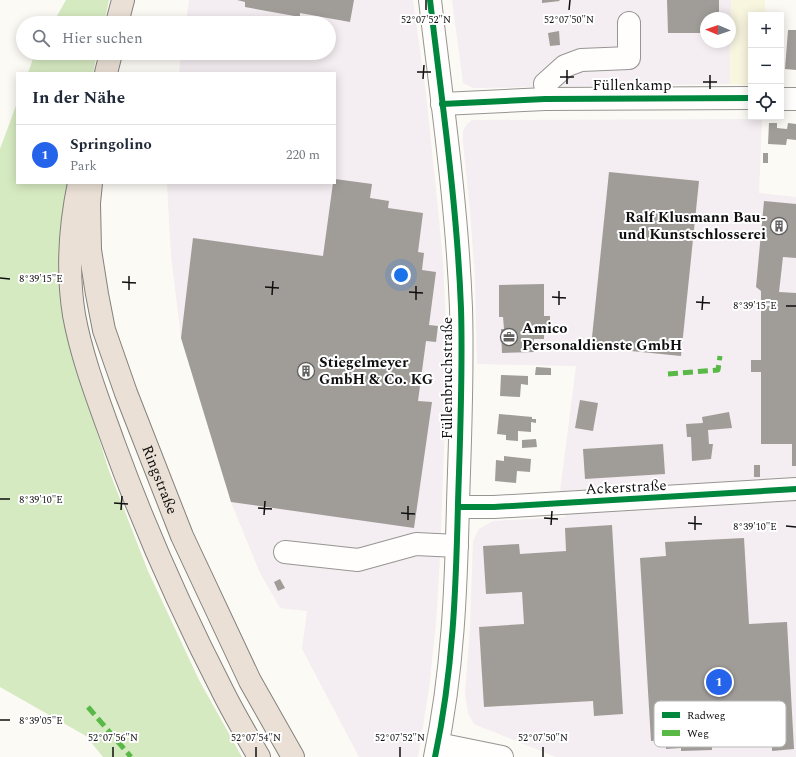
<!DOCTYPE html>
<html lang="de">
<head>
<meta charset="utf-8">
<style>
  :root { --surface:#fff; --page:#f6f6f7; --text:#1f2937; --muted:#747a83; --line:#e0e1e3; --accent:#2563eb }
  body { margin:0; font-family:Spectral,serif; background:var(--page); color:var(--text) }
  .controls { position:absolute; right:12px; top:12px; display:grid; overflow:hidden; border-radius:0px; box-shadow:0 2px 10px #0003 }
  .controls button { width:36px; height:36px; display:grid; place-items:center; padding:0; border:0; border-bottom:1px solid var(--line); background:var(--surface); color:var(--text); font:20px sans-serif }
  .compass { position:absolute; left:700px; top:12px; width:36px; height:36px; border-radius:50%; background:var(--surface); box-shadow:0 2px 10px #0003; rotate:272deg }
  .you { position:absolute; left:401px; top:275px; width:14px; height:14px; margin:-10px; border:3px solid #fff; border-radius:50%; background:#1a73e8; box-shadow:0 0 0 6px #1a73e833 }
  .badge { display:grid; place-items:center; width:26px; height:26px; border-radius:50%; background:var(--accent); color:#fff; font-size:13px; font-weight:700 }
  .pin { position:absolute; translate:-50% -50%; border:2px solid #fff; box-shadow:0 1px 4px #0006 }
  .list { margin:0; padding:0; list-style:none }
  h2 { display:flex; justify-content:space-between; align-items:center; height:52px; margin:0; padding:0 16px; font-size:17px }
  h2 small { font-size:13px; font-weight:400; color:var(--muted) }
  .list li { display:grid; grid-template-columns:26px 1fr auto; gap:12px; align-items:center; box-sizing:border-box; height:60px; padding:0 16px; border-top:1px solid var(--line) }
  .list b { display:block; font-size:15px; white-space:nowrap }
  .list p { margin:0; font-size:13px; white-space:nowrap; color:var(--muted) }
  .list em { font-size:13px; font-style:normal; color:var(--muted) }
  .icon { flex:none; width:22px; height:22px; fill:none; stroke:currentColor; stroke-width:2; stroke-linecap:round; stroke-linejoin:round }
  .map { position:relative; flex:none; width:796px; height:757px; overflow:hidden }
  .search { position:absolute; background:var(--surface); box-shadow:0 2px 10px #0003; left:16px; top:16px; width:320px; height:44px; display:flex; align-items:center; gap:10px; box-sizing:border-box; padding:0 14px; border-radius:22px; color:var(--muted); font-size:15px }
  .panel { position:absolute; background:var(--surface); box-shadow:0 2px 10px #0003; left:16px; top:72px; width:320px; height:112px; border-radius:0px }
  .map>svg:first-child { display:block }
  .industrial { fill:#f4edf1; fill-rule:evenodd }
  .farmland { fill:#f9f6e0 }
  .forest { fill:#d6eac1 }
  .building { fill:#a09d99 }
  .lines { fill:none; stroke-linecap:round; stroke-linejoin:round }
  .minor-casing { stroke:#969592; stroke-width:24 }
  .highway-casing { stroke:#83827f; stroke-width:24 }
  .minor { stroke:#fffefd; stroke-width:22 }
  .highway { stroke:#eae0d5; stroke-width:22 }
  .quiet { stroke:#58b947; stroke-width:5; stroke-dasharray:10 5; stroke-linecap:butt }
  .cycleway-casing { stroke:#fff; stroke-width:8 }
  .cycleway { stroke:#00873e; stroke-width:6 }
  .ticks { fill:none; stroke:#0f0f0f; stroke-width:1.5 }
  .labels { text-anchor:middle; stroke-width:4; stroke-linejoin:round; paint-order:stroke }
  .street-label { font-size:15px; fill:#0f0f0f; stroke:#fff }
  .poi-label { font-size:15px; font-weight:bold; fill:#0f0f0f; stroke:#fff; text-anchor:start }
  .key { fill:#fff; stroke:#b7b7b7; stroke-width:1 }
  .key-label { font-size:11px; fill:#0f0f0f }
  .ticks-label { font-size:10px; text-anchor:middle; fill:#0f0f0f; stroke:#fff; stroke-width:4; stroke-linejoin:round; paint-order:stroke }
</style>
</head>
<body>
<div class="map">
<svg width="796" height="757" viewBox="0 0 796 757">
  <rect width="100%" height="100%" fill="#fcfaf4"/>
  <g class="industrial">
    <polygon points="189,0 413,0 426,94 438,209 443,261 446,326 446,395 440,557 436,623 429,689 418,757 359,757 302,649 307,611 280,608 260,573 231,502 181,338 171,255 167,183 335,183 335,73 179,73 181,53 329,53 329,23 186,23"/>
    <path d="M452 0H731L730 84 473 88 463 83ZM706 18H730V42H706Z"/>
    <polygon points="762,119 759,193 796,197 796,757 556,757 474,724 468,713 465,693 470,628 473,541 479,529 493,521 565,517 560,492 576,366 477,364 475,278 470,211 463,142 463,131 467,124 472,120"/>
  </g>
  <polygon class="farmland" points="731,0 765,0 765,15 751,15 751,85 730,84"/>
  <g class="forest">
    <polygon points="66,0 109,0 104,23 53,23"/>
    <polygon points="35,53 97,53 93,73 28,73"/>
    <polygon points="17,103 17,183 71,183 68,338 108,468 148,571 199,680 242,757 103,757 86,736 0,687 0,149"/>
  </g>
  <g class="building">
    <polygon points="237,0 354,0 350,22 300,13 300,17 245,7 245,2"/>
    <polygon points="542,0 559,0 560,1 542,3"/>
    <polygon points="667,0 719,0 719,18 706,18 706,33 668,33"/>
    <polygon points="781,19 784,19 783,32 781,31"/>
    <polygon points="788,30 796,30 796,70 785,69"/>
    <polygon points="559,31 560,45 550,46 548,33"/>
    <polygon points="769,123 777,123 777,128 787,129 788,123 796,124 796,140 787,139 786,145 768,144"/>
    <rect x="763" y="153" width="5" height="10"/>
    <polygon points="609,172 699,181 681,356 591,347"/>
    <polygon points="335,179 372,184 370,198 389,201 388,208 423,213 418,252 424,253 422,270 436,272 429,325 438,326 436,342 426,341 418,401 432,402 414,528 231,502 181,338 193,238 323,256 333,183 335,183"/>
    <polygon points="764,201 796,204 796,258 783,257 779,292 796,293 796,466 792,466 792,444 761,444 761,372 751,372 751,360 761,360 761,291 756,287"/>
    <polygon points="544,284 544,316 550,316 550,327 544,327 544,339 534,339 534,352 502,353 501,329 504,329 503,317 499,317 499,285"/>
    <polygon points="536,367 551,368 551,375 535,375"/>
    <polygon points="501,375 528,376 528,385 521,384 520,397 500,396"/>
    <polygon points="580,400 598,403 593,431 575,428"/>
    <polygon points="729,412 732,428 708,430 709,444 713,444 711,459 692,461 691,437 687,437 686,424 703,423 702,417"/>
    <polygon points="499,414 532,417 532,419 536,419 536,423 531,422 531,432 518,431 518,441 506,440 506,435 497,434"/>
    <polygon points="536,439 537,447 522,448 522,440"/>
    <polygon points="663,444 665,474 585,479 583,449"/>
    <polygon points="504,456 531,459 530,472 517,471 516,483 495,481 496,460 504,461"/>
    <rect x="754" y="465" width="6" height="12"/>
    <polygon points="612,525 623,714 594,716 593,701 484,707 479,627 524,624 522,592 486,594 483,546 519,544 520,554 566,551 565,528"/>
    <polygon points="744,538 749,624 787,622 794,749 772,751 772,746 751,747 751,744 712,746 712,750 681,751 681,748 666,749 665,740 651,741 640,558 666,556 665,542"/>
    <polygon points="280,579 285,588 278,591 274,582"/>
  </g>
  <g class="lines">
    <g class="minor-casing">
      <g id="minor">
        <path d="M430 0C442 102 457 205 461 308 463 373 460 438 458 503 456 589 453 672 435 757"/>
        <polyline points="545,84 565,66 581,60 629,58 629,23"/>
        <polyline points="781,99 796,99"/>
        <polyline points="442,104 545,99 751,98"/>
        <polyline points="458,507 494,507 796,489"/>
        <polyline points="285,552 358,560 416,544 457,546"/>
        <polyline points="438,744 502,757"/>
      </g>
    </g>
    <g class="highway-casing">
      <g id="highway">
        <polyline points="117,23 123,0"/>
        <polyline points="106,73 111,53"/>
        <path d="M79 183C70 226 67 271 74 315 82 359 99 402 114 444 145 529 182 612 223 692 234 714 247 736 259 757"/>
        <path id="s1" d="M91 183 89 203 90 250 97 294 104 330 126 393 182 536 250 681 293 757"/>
      </g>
    </g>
    <use href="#minor" class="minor"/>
    <use href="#highway" class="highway"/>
    <g class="quiet">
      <polyline points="668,374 718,370 720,356"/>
      <polyline points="88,707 131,757"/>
    </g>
    <g class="cycleway-casing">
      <g id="cycleway">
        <path d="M430 0C442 102 457 205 461 308 463 373 460 438 458 503 456 589 453 672 435 757"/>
        <polyline points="442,104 545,99 751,98"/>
        <polyline points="458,507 494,507 796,489"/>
      </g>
    </g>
    <use href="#cycleway" class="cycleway"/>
  </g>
  <path class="ticks" d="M426 10V0M569 10 570 0M417 72H431M560 77H574M423 79 424 65M703 82H717M567 84V70M710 89V75M0 278 10 279M122 282 136 283M265 287 279 288M129 290V276M409 292 423 293M272 295 273 281M552 297 566 298M416 300V286M696 302 710 303M559 305V291M786 306H796M702 310 703 296M0 499H10M114 503 128 504M258 508 272 509M121 510 122 496M401 513 415 514M264 515 265 501M544 518 558 519M408 520V506M688 523 702 524M551 525 552 511M786 526 796 527M695 530V516M0 720H10M113 757V747M256 757V747M400 757V747M543 757V747"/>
  <defs>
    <g id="building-ring" transform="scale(0.9)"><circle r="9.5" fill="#fff" stroke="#62615f" stroke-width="1.5"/><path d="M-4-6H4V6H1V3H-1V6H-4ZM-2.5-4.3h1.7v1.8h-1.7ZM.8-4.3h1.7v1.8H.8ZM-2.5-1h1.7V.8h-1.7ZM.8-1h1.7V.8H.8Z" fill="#62615f"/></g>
    <g id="office-ring" transform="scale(0.9)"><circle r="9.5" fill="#fff" stroke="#62615f" stroke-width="1.5"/><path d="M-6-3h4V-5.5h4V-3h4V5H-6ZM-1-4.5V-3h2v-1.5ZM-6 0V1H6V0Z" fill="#62615f"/></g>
  </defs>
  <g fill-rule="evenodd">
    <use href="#building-ring" x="779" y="226"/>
    <use href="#office-ring" x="509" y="337"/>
    <use href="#building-ring" x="306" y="371"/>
  </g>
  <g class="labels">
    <g class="street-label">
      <text x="632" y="90">Füllenkamp</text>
      <text transform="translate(447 378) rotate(-90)" y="5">Füllenbruchstraße</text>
      <text dy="5" stroke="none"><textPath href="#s1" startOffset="308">Ringstraße</textPath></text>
      <text transform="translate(626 487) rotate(-3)" y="5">Ackerstraße</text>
    </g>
    <g class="poi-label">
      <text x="766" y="222" text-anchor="end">Ralf Klusmann Bau-<tspan x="766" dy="17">und Kunstschlosserei</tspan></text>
      <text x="522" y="333">Amico<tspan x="522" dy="17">Personaldienste GmbH</tspan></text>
      <text x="319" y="367">Stiegelmeyer<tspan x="319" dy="17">GmbH &amp; Co. KG</tspan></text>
    </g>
  </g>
  <rect x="654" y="701" width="132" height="46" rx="6" class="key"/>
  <rect x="662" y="712" width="18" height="6" fill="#00873e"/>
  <rect x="662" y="730" width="18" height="6" fill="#58b947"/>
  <g class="key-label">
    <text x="687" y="719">Radweg</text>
    <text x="687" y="737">Weg</text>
  </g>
  <g class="ticks-label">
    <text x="426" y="23">52°07'52"N</text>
    <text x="569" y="23">52°07'50"N</text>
    <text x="41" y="282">8°39'15"E</text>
    <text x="755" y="309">8°39'15"E</text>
    <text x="41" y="503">8°39'10"E</text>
    <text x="755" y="530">8°39'10"E</text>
    <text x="41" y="724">8°39'05"E</text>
    <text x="113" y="741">52°07'56"N</text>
    <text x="256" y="741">52°07'54"N</text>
    <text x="400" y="741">52°07'52"N</text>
    <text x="543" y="741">52°07'50"N</text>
  </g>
</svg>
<div class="controls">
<button>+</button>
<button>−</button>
<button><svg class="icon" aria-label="locate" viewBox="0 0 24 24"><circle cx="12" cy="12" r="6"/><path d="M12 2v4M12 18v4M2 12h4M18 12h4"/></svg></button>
</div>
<svg class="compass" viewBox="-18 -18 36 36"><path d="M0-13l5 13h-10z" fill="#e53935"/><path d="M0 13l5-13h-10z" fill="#747a83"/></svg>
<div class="you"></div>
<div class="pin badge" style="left:719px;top:682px">1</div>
<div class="search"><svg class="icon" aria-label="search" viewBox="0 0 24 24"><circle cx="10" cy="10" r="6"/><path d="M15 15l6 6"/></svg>Hier suchen</div>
<section class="panel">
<h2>In der Nähe<small></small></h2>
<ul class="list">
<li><span class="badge">1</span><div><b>Springolino</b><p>Park</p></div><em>220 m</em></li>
</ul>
</section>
</div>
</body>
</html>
